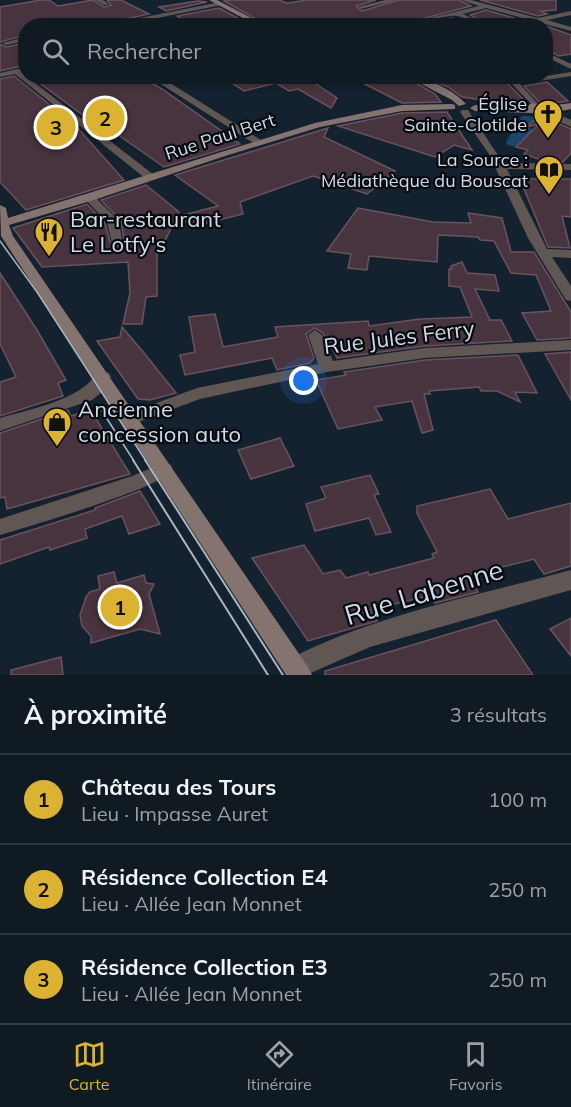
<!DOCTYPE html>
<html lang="fr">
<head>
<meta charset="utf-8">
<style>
  :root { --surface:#0f1a23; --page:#1d2730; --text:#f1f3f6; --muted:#9ba1a6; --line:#2f3841; --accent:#dcb233 }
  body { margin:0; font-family:Mulish,sans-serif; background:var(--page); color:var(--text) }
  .you { position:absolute; left:304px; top:381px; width:21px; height:21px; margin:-15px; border:4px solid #fff; border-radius:50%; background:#1a73e8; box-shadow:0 0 0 9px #1a73e833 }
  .badge { display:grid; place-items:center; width:39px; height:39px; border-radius:50%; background:var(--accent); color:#111; font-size:20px; font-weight:700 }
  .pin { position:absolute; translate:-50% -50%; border:3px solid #fff; box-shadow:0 2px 6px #0006 }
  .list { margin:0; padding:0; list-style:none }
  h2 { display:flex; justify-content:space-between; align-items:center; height:78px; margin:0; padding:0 24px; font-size:26px }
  h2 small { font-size:20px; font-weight:400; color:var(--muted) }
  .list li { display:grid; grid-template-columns:39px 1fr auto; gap:18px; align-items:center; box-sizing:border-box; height:90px; padding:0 24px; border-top:2px solid var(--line) }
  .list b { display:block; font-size:22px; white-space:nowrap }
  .list p { margin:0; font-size:20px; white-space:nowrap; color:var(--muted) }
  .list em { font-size:20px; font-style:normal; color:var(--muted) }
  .icon { flex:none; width:33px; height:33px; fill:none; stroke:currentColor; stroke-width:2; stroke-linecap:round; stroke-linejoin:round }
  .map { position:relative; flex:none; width:571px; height:675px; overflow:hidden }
  .search { position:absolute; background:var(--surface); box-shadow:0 3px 9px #0003; left:18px; right:18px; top:18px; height:66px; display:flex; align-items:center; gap:15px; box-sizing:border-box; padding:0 21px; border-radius:24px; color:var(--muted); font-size:22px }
  .sheet { height:348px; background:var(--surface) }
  nav { display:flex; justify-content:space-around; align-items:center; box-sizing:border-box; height:84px; border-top:2px solid var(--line); background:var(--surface); font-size:16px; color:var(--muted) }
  nav a { display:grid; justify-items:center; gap:3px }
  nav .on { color:var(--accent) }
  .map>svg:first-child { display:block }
  .green { fill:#19466d }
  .building { fill:#48343e; stroke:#69535e; stroke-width:1.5 }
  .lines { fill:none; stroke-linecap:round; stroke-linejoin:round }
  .street { fill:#605653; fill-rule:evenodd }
  .secondary { fill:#84736f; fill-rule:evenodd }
  .tram-far1 { stroke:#acb6bf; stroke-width:1.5 }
  .tram { stroke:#acb6bf; stroke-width:2 }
  .labels { text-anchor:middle; stroke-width:4.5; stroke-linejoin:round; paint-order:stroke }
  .far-poi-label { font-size:18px; fill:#d2dbe4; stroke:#060b11; text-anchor:end }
  .far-street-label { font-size:18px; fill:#d2dbe4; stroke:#060b11 }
  .poi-label { font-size:22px; fill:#d2dbe4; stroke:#060b11; text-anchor:start }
  .street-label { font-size:22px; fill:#d2dbe4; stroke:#060b11 }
  .near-street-label { font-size:27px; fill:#d2dbe4; stroke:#060b11 }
</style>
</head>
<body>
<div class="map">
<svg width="571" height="675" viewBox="0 0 571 675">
  <rect width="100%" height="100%" fill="#14222f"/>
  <polygon class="green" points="522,116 541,117 571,130 531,125 528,127 534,130 516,147 507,145 506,142"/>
  <g class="building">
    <polygon points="41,0 49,0 58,6 93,0 104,7 111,5 107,0 121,0 149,14 93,26 26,26 26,35 0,42 0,7"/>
    <polygon points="232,0 279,0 287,3 308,0 376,0 356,6 362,11 399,0 459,0 471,6 395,26 269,26 224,1"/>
    <polygon points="480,0 556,0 556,10 541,11 547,14 538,16"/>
    <polygon points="198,1 207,2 166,11 159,7"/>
    <polygon points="219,8 245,22 238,26 194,26 177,16"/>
    <polygon points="486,10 542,26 490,26 470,15"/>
    <polygon points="452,18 475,26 416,26 438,20"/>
    <polygon points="546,26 571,35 571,54 559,56 546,50"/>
    <polygon points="26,43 26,65 0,71 0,44 6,47"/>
    <polygon points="14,76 76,126 124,180 26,210 0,182 0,79"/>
    <polygon points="30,76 139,76 162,89 240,144 164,167 114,132 111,136"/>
    <polygon points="221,76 325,76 326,82 316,84 337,98 331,108 298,89 289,91 276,83 244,91"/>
    <polygon points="349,76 404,76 435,94 441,102 402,103"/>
    <polygon points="423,76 504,76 504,80 527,103 516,105 462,97 448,87"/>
    <polygon points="547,82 568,101 548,104 539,102 524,86"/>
    <polygon points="447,112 472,150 454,145 435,157 338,126 402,113"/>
    <polygon points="544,117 571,129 571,153 563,162 544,161 524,154 528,150 516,147 539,124 527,127 536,118"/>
    <polygon points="328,128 324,137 395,171 367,194 313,176 240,202 243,214 191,227 180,216 218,206 175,175"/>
    <polygon points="520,179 571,179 571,217 562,216 570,248 548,247"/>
    <polygon points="146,185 179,212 164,243 164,247 157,248 157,296 146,297 142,324 123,324 130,293 128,262 42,267 13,228 87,204 105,223 111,245 120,245 124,240 121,221 101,200"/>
    <polygon points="358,208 433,222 471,223 468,213 502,218 511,252 534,252 571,312 571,338 537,340 522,313 551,311 536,275 511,273 494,241 480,240 478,237 438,235 437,262 369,256 367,270 348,268 351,254 327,251"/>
    <polygon points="462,262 467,273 495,275 499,291 475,289 490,320 501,320 512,341 425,346 337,358 327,337 326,339 323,333 315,328 306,334 314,358 310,363 277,370 272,358 185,375 180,355 195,352 189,317 215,314 223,347 278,337 275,327 368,321 369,326 420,319 472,317 460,287 449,286 449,269 452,269 451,266"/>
    <polygon points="0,273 37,330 66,380 58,383 63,396 0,416 0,382 16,377 0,344"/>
    <polygon points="122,327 144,353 176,393 150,400 138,399 97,341 120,337"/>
    <polygon points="571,352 571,400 545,354"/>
    <polygon points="518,355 537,393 515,392 520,402 497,391 481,391 479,387 429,391 430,394 424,394 433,430 422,433 412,401 375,407 382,420 338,429 316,380 346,375 344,372 425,360"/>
    <polygon points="68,410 71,416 80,413 95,417 130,474 7,509 5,497 0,498 0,433"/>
    <polygon points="280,438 294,466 251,479 238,450"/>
    <polygon points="370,475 379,494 374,495 391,532 376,535 369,518 315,531 306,504 326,498 321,487"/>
    <polygon points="490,489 508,519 571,503 571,566 544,574 534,559 469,575 478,592 435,603 431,595 370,610 377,621 308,641 252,558 304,545 323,574 340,570 346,578 368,572 369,575 434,558 432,554 437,552 417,513 417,506"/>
    <polygon points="140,491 160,524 129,534 122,516 85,529 87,538 50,550 49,547 0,564 0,540 95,510 95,508"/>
    <polygon points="114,572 117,583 144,575 146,583 154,584 149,594 160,634 140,629 91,643 91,636 82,626 80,615 86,597 90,592 100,589 98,576"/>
    <polygon points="571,618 571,656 550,629"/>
    <polygon points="496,620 533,675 325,675 325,671"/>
    <polygon points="61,657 63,675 11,675 11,670"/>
  </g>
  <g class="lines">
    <g class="street">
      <polygon points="95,0 103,0 109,4 104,5"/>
      <polygon points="385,0 397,0 361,9 358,7"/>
      <path d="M461 0H471L538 18 571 11V15L547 20 571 27V31L486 8 463 14 488 26C476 26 469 18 457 16 446 14 413 26 397 26L479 6Z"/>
      <polygon points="220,2 222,5 117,26 100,26"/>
      <polygon points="257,21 259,24 240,26 241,25"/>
      <polygon points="26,37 26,41 6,45 2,43"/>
      <polygon points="546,52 571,64 571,69 546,57"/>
      <polygon points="26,67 26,72 23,72 26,76 154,175 154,179 146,179 15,74 0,77 0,73"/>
      <polygon points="571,72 571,76 520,84 539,105 535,108 506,78 546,76"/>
      <polygon points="148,76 159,76 264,142 255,144"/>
      <polygon points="546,109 571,120 571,127 543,114 543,110"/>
      <polygon points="462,110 468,110 503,163 571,164 571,170 507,169 547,249 571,250 571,258 552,257 571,286 571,301 566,300 528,238 489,154 460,112"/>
      <polygon points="90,195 94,196 119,221 122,240 120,243 112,243 107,222 84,198"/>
      <polygon points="315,330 322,335 333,361 425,348 571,340 571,350 425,358 327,372 200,399 130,425 124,423 121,419 124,415 197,388 318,364 308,335"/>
      <path d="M103 371 109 373 111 377 103 391 92 400 0 431V418C30 409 81 400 97 373Z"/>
      <path d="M164 463 171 465 173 470C164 487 27 527 0 535V519L132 476Z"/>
      <path d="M571 570V590L370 647 306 675H286L283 668 287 660C371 616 479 595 571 570Z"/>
    </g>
    <g class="secondary">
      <polygon points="209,0 217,0 267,26 258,26"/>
      <path d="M406 76C425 76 454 90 466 104L459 106 452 100Z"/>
      <polygon points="532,103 548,106 571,103 571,109 538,116 532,113 475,111 470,108 475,105 524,108"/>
      <polygon points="452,104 455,105 455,109 402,111 320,127 222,157 94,200 9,225 13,236 308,667 312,675 286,675 1,236 0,205 6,208 8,218 315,123 402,105"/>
    </g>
    <g class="tram-far1">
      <polyline points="0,241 37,292 146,461"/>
      <polyline points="102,411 134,461"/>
    </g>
    <g class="tram">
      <polyline points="133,460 268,675"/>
      <polyline points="145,460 283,675"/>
    </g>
  </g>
  <defs>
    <g id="church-pin" transform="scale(1.5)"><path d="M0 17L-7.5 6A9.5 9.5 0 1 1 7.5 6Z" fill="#dcb233" stroke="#060b11"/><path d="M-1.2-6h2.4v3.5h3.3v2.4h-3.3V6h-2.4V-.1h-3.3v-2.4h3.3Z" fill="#111"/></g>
    <g id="library-pin" transform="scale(1.5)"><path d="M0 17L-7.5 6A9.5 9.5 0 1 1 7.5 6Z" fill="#dcb233" stroke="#060b11"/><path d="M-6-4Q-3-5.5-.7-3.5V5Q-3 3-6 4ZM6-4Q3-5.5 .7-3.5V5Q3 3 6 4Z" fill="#111"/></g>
    <g id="restaurant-pin" transform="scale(1.5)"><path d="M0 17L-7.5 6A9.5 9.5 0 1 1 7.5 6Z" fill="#dcb233" stroke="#060b11"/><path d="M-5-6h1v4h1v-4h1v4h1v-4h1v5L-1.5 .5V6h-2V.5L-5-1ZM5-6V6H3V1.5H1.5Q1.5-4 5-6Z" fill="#111"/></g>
    <g id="shop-pin" transform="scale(1.5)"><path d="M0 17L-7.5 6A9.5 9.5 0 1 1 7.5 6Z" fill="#dcb233" stroke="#060b11"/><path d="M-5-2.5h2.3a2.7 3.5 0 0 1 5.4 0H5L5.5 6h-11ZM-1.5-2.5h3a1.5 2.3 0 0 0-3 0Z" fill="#111"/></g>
  </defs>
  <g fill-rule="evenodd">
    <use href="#church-pin" x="548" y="114"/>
    <use href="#library-pin" x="549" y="170"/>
    <use href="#restaurant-pin" x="49" y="232"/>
    <use href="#shop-pin" x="57" y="422"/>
  </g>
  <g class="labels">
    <g class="far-poi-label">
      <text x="527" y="110">Église<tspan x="527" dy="21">Sainte-Clotilde</tspan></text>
      <text x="528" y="166">La Source :<tspan x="528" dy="21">Médiathèque du Bouscat</tspan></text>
    </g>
    <g class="far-street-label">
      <text transform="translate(220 137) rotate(-18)" y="6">Rue Paul Bert</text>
    </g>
    <g class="poi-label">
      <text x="70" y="227">Bar-restaurant<tspan x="70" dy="25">Le Lotfy's</tspan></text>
      <text x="78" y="417">Ancienne<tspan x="78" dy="25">concession auto</tspan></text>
    </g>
    <g class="street-label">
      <text transform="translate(399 337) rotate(-7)" y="8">Rue Jules Ferry</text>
    </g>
    <g class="near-street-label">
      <text transform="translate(424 593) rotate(-17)" y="9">Rue Labenne</text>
    </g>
  </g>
</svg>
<div class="you"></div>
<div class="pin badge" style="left:120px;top:607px">1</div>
<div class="pin badge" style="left:105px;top:118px">2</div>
<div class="pin badge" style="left:56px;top:127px">3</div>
<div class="search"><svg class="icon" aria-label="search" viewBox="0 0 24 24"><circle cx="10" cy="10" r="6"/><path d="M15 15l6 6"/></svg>Rechercher</div>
</div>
<section class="sheet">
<h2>À proximité<small>3 résultats</small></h2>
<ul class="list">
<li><span class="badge">1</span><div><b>Château des Tours</b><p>Lieu · Impasse Auret</p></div><em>100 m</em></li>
<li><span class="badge">2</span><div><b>Résidence Collection E4</b><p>Lieu · Allée Jean Monnet</p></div><em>250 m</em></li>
<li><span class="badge">3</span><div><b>Résidence Collection E3</b><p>Lieu · Allée Jean Monnet</p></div><em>250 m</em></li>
</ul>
</section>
<nav>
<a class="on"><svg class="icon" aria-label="map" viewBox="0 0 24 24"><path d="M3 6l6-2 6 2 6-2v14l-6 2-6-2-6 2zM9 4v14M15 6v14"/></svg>Carte</a>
<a><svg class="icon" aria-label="directions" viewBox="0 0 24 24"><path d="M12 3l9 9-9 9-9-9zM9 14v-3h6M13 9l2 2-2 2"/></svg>Itinéraire</a>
<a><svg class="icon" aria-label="saved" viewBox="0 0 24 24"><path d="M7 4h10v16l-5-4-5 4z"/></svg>Favoris</a>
</nav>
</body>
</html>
